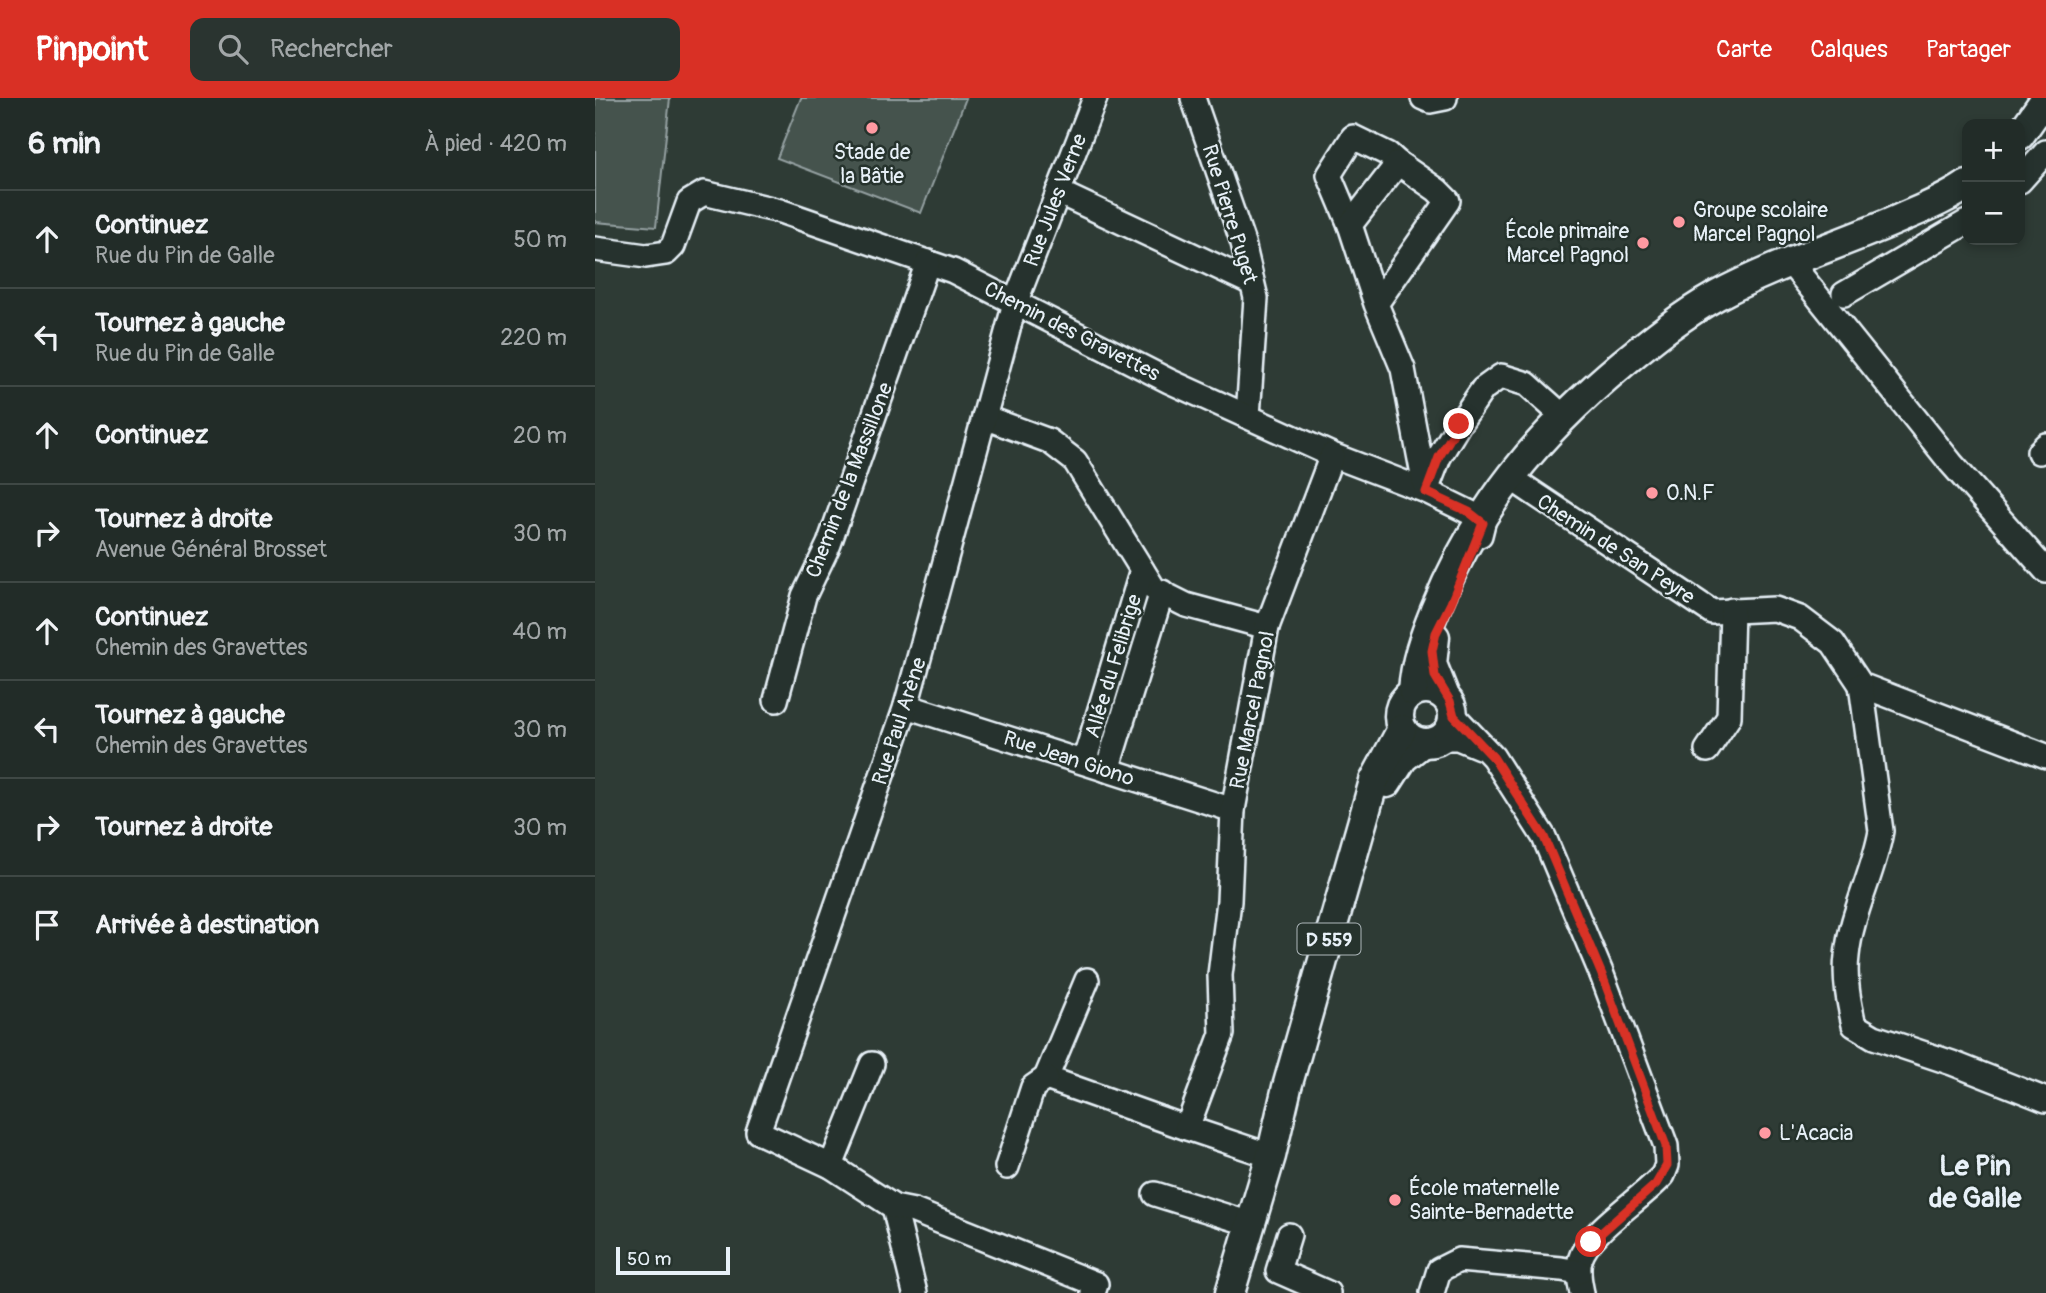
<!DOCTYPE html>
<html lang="fr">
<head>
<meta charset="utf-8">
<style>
  :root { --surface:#222c28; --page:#2a3430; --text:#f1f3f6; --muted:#a2a7a8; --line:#3f4845; --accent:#d93025 }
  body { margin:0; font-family:Pangolin,sans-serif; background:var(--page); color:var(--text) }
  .controls { position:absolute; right:21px; top:21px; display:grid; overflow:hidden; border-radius:14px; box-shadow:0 4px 10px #0003 }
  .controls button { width:63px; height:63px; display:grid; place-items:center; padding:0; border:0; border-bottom:2px solid var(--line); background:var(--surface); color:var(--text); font:35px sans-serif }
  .scale { position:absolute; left:21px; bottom:18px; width:114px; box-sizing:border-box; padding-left:7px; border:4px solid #e8f1f8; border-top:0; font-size:19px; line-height:24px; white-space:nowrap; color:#e8f1f8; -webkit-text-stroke:5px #26332d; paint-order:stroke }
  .stop { position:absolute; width:21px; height:21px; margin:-16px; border:5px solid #d93025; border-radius:50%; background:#fff }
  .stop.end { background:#d93025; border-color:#fff; box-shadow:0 2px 7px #0008 }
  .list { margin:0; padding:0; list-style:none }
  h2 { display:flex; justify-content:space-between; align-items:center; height:91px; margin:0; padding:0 28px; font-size:30px }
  h2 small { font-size:23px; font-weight:400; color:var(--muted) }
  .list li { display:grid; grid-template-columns:46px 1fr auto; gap:21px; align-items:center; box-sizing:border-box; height:98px; padding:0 28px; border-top:2px solid var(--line) }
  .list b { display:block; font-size:26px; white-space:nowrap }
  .list p { margin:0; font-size:23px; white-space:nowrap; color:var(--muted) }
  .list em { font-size:23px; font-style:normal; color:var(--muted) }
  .icon { flex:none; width:38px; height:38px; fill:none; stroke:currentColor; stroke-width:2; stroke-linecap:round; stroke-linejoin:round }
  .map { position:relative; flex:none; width:1451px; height:1195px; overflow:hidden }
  header { display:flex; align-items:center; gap:42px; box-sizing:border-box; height:98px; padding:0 35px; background:var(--accent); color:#fff }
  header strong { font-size:33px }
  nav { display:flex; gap:38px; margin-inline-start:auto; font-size:24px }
  .search { width:490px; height:63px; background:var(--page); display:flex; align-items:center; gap:18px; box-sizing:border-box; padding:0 24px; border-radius:14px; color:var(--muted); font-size:26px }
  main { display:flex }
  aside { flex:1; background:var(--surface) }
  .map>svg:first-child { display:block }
  .pitch { fill:#45524e; stroke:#96a2a3; stroke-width:2 }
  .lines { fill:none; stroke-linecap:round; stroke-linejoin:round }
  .minor-casing { stroke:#e8f1f8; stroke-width:28 }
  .major-casing { stroke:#e8f1f8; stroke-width:33 }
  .minor { stroke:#26332d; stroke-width:23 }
  .major { stroke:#26332d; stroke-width:28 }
  .route { stroke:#d93025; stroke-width:9 }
  .poi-dot { fill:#ff9aa2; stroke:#26332d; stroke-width:2.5 }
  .labels { text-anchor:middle; stroke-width:5; stroke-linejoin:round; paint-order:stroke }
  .shield { fill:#26332d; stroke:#aeb8bb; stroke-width:2 }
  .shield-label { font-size:19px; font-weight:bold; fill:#e8f1f8 }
  .poi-label { font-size:21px; fill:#e8f1f8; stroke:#26332d; text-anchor:start }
  .street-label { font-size:21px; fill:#e8f1f8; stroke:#26332d }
  .district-label { font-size:28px; font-weight:bold; fill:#e8f1f8; stroke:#26332d }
</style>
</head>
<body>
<header>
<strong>Pinpoint</strong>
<div class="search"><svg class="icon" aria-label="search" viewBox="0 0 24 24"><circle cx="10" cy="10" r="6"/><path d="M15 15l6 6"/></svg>Rechercher</div>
<nav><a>Carte</a><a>Calques</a><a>Partager</a></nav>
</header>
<main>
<aside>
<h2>6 min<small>À pied · 420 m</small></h2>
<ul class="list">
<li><svg class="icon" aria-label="ahead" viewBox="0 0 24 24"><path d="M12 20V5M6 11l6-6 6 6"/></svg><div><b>Continuez</b><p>Rue du Pin de Galle</p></div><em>50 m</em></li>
<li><svg class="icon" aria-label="left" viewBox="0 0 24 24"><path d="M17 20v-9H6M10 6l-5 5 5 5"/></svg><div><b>Tournez à gauche</b><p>Rue du Pin de Galle</p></div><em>220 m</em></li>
<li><svg class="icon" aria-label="ahead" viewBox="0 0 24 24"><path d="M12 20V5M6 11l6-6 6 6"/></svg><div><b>Continuez</b></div><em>20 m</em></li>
<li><svg class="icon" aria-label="right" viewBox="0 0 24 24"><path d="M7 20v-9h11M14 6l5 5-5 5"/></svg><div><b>Tournez à droite</b><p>Avenue Général Brosset</p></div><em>30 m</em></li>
<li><svg class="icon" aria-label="ahead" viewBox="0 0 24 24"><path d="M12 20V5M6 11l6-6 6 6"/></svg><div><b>Continuez</b><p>Chemin des Gravettes</p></div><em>40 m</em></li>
<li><svg class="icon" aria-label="left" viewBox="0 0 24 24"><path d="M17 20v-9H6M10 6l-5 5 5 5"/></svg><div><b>Tournez à gauche</b><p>Chemin des Gravettes</p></div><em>30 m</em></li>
<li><svg class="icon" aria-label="right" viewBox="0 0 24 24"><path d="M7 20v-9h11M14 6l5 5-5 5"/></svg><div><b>Tournez à droite</b></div><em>30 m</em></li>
<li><svg class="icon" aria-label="arrive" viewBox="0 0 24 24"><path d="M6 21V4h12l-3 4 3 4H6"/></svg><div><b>Arrivée à destination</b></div></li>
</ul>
</aside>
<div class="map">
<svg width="1451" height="1195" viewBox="0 0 1451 1195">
  <rect width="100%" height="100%" fill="#2e3b35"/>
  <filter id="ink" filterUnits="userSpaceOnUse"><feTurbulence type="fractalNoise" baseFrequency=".0143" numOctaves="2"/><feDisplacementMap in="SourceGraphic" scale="14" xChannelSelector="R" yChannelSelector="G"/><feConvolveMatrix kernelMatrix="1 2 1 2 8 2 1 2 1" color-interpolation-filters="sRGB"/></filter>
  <g filter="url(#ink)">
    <g class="pitch">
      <polygon points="0,0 75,0 61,129 0,124"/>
      <polygon points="206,0 371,0 326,115 182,60"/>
    </g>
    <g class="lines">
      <g class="minor-casing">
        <g id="minor">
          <polyline points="598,0 648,145 661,200 653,318"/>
          <polyline points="828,0 835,3 850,0"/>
          <polyline points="1425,83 1451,54"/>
          <polyline points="463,94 657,185"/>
          <polyline points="755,127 734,77 758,39 793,56 803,65"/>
          <polyline points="0,151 51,158 71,155 78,148 94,104 109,95 185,113 358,173 574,283 737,357 831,393 874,414 888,425 885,437"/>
          <polyline points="1195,164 1356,365 1451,473"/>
          <polyline points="1249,196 1372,124"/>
          <polyline points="781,206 755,127 803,65 842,92 853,103 781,206 808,271 831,393 844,359 864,326 888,291 906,278 932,286 970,320"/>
          <polyline points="389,319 454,343 480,363 559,491 591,507 672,529"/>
          <polyline points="1444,354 1451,347"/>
          <polyline points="925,386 1117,514 1180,511 1205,520 1238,545 1266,587 1451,658"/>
          <path d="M1266 587 1286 733C1279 775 1256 815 1252 858 1249 881 1254 905 1259 927L1279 939 1357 965 1451 1002"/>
          <polyline points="181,602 209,498 234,446 333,164"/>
          <polyline points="311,608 638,712"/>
          <path d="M859 618 898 659 949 739 1007 877 1071 1048 1072 1067 1068 1077C1047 1101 993 1133 985 1162 982 1173 985 1185 987 1195"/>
          <polyline points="847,640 863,640 885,649"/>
          <polyline points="1112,652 1134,619 1137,512"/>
          <polyline points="489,664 547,472"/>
          <polyline points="512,672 567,494"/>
          <polyline points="492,882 451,980 592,1030 676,1058"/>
          <polyline points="592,1030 627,936 625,877 634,803 638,712 672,529 737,357"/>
          <polyline points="236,1068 277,966"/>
          <polyline points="412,1069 438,989 451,980"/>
          <polyline points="560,1096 656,1126"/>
          <polyline points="299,1109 320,1195"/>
          <polyline points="694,1137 683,1173 733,1195"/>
          <polyline points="498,1195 501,1186 319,1113 299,1109 236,1068 163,1034 311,608 420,205 500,0"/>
          <polyline points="837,1195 844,1172 864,1162 966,1171 984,1174"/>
        </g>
      </g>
      <g class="major-casing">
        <g id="major">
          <polyline points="1425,37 1451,0"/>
          <polyline points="840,539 837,566 849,596"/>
          <circle cx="831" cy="618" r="27"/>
          <path d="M818 593C820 564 829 539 840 512 882 409 942 337 1027 266 1056 242 1087 217 1121 198 1180 166 1245 147 1306 120 1329 110 1352 101 1372 87"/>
          <polyline points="792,685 808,660 827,645"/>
          <polyline points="635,1195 676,1058 692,989 779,683 807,631"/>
        </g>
      </g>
      <use href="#minor" class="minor"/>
      <use href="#major" class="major"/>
    </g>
  </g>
  <g class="lines" filter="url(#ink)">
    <polyline class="route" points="864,326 844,359 831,394 874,414 888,425 856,505 841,535 837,553 840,578 855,603 859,618 898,659 949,739 1007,877 1071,1048 1072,1067 1061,1086 996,1144"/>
  </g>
  <g class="poi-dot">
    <circle cx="277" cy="30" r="7"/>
    <circle cx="1084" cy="124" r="7"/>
    <circle cx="1048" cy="145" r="7"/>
    <circle cx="1057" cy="395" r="7"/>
    <circle cx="1170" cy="1035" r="7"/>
    <circle cx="800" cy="1102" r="7"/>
  </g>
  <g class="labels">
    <rect class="shield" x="702.5" y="825.5" width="63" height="31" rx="5"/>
    <g class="shield-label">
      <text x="734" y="848">D 559</text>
    </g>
    <g class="poi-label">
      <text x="277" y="61" text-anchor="middle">Stade de<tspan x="277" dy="24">la Bâtie</tspan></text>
      <text x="1098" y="119">Groupe scolaire<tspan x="1098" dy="24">Marcel Pagnol</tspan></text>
      <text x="1034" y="140" text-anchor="end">École primaire<tspan x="1034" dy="24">Marcel Pagnol</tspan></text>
      <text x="1071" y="402">O.N.F</text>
      <text x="1184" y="1042">L'Acacia</text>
      <text x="814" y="1097">École maternelle<tspan x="814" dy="24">Sainte-Bernadette</tspan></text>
    </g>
    <g class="street-label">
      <text transform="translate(460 102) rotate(-69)" y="7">Rue Jules Verne</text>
      <text transform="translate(635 116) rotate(73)" y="7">Rue Pierre Puget</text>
      <text transform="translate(477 233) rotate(27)" y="7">Chemin des Gravettes</text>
      <text transform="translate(254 382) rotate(-69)" y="7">Chemin de la Massillone</text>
      <text transform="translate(1021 451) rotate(33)" y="7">Chemin de San Peyre</text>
      <text transform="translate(518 568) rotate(-73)" y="7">Allée du Felibrige</text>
      <text transform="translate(657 612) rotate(-79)" y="7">Rue Marcel Pagnol</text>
      <text transform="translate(304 623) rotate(-72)" y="7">Rue Paul Arène</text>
      <text transform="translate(474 660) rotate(18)" y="7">Rue Jean Giono</text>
    </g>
    <g class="district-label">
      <text x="1380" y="1077">Le Pin<tspan x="1380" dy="32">de Galle</tspan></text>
    </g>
  </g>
</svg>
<div class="controls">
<button>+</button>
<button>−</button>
</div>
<div class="scale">50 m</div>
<div class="stop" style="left:996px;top:1144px"></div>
<div class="stop end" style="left:864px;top:326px"></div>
</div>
</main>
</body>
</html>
